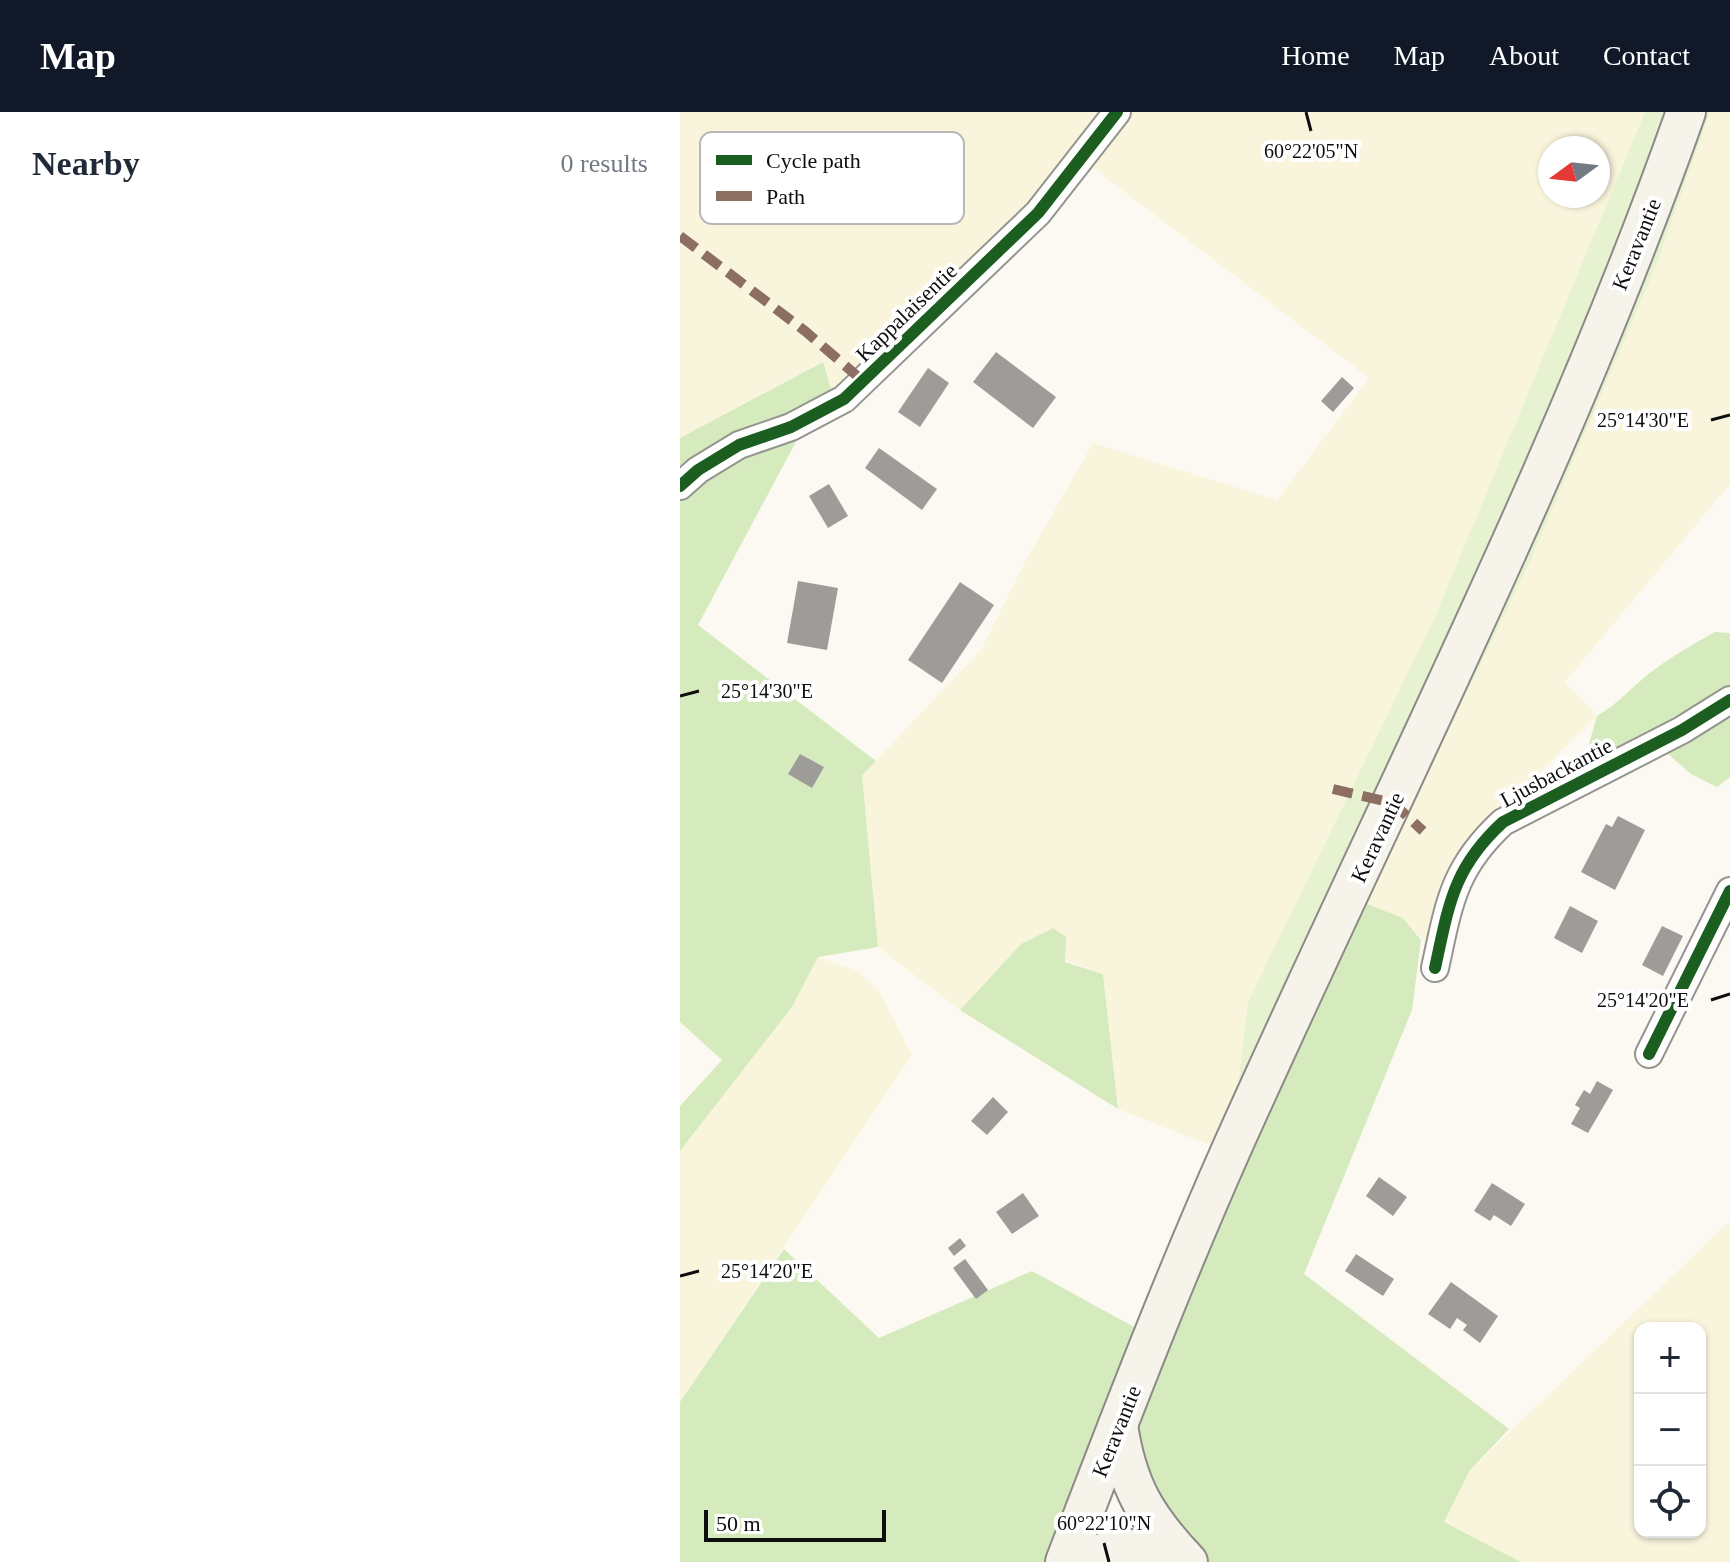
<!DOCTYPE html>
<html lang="en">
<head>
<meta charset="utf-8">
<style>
  :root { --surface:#fff; --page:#f6f6f7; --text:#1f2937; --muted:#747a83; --line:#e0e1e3; --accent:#111827 }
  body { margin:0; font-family:Georgia,serif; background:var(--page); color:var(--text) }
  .controls { position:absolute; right:24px; bottom:24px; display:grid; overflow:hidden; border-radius:16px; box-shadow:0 2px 6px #0004 }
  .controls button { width:72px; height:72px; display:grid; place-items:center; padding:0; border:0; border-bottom:2px solid var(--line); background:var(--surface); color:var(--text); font:40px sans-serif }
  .compass { position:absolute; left:858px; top:24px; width:72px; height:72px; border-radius:50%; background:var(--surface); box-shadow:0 2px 6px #0004; rotate:255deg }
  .scale { position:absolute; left:24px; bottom:20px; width:182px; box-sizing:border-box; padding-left:8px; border:4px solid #0e0e0e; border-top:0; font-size:22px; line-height:28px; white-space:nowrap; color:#0e0e0e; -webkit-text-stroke:6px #fff; paint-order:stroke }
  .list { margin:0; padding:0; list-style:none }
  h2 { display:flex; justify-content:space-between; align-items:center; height:104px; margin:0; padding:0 32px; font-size:34px }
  h2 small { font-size:26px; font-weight:400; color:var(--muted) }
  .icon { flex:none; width:44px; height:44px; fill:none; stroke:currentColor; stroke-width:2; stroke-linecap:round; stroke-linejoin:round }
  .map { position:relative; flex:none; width:1050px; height:1450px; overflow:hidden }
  header { display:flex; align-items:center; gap:48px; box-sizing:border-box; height:112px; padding:0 40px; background:var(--accent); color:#fff }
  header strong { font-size:38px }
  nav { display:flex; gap:44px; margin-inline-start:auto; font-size:28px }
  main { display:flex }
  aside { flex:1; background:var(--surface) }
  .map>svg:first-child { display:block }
  .farmland { fill:#f9f5dd; fill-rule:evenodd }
  .green { fill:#e6f2d0 }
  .forest { fill:#d6ebbd }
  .building { fill:#9e9c98 }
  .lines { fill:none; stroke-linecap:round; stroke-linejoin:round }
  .minor-casing { stroke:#959491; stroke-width:30 }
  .secondary-casing { stroke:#8b8a87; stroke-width:42 }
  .minor { stroke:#fefefd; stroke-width:26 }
  .secondary { stroke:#f5f3ea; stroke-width:38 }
  .quiet { stroke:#8d6e63; stroke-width:10; stroke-dasharray:20 10; stroke-linecap:butt }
  .cycleway-casing { stroke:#fff; stroke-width:17 }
  .cycleway { stroke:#1b5e20; stroke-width:12 }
  .ticks { fill:none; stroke:#0e0e0e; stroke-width:3 }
  .labels { text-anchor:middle; stroke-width:8; stroke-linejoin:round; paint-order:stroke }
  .street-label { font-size:22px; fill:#0e0e0e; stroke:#fff }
  .key { fill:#fff; stroke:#b7b7b7; stroke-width:2 }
  .key-label { font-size:22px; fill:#0e0e0e }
  .ticks-label { font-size:20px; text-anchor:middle; fill:#0e0e0e; stroke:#fff; stroke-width:8; stroke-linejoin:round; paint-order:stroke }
</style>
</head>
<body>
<header>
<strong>Map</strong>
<nav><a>Home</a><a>Map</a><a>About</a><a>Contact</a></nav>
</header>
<main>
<aside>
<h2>Nearby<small>0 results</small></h2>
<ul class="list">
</ul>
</aside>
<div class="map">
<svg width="1050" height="1450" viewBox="0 0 1050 1450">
  <rect width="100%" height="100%" fill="#fbf9f2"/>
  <g class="farmland">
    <path d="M0 0H965L754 507 568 890 550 1041 438 997 423 862 341 832 280 898 198 835 182 663 301 538 345 450 413 331 597 388 689 266 412 55 354 125 159 304 142 250 0 326ZM870 36H918V84H870Z"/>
    <polygon points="1030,0 1050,0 1050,372 885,570 917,604 801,719 749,834 723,806 669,785 976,154"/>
    <polygon points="138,845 178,859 200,881 232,943 0,1290 0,1039 112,895"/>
    <path d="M1050 1109V1450H841L764 1410 790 1358ZM960 1216H1020V1420H960Z"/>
  </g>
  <polygon class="green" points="965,0 1030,0 976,154 849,452 727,704 669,785 550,1041 568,890 754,507"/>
  <g class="forest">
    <polygon points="143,250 159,304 118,326 18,513 196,649 182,663 198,835 138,845 112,895 0,1039 0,994 42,948 0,910 0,326"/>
    <path d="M1035 520 1050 521V665L1037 675 1011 662 987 641 963 638 915 650 909 632 917 604C938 592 952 575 971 560 991 545 1013 532 1035 520Z"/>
    <polygon points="669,785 723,806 741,828 732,898 624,1162 829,1317 790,1358 764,1410 841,1450 508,1450 438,1315 385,1450 0,1450 0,1290 104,1137 199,1226 352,1159 474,1226"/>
    <polygon points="373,816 386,825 385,850 423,862 438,997 280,898 341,832"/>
  </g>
  <g class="building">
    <polygon points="316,240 376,285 353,316 293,270"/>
    <polygon points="248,256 269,271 240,315 218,300"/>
    <polygon points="662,265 674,276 653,300 641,289"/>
    <polygon points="199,336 257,377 242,398 185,356"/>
    <polygon points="149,372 168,404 148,416 129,384"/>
    <polygon points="118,469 158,476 147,538 107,531"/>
    <polygon points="280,470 314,493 262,571 228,548"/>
    <polygon points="120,642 144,655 132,676 108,662"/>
    <polygon points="938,704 965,718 935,778 901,760 926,712 932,715"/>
    <polygon points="890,794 918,809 902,841 874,826"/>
    <polygon points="982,814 1003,824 983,864 962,853"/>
    <polygon points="917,969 933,978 908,1021 891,1012 900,996 895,993 904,978 910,982"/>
    <polygon points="313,985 328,1000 307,1023 291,1009"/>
    <polygon points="699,1065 727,1085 713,1104 686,1084"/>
    <polygon points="812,1071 845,1092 831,1114 814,1103 810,1109 794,1099"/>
    <polygon points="343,1081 359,1104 332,1122 316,1100"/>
    <polygon points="280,1126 286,1134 274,1144 268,1136"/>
    <polygon points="676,1142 714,1167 703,1184 665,1159"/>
    <polygon points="285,1147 308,1178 296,1187 273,1156"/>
    <polygon points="771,1170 818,1204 800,1231 783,1218 787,1213 777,1206 770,1217 748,1202"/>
  </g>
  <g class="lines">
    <g class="minor-casing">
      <g id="minor">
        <polyline points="0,374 18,358 59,333 111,315 164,287 358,101 437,0"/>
        <path d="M755 856C769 792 773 756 823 710L1002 618 1050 588"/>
        <polyline points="969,942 1050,779"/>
      </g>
    </g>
    <g class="secondary-casing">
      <g id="secondary">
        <path d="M438 1313C447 1374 466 1406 508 1450"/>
        <path d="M385 1450C438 1312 491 1173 551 1038 705 693 880 357 1006 0"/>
        <path d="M403 1450C438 1429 464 1436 500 1450"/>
      </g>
    </g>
    <use href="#minor" class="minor"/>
    <use href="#secondary" class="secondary"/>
    <g class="quiet">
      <polyline points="0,124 125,219 183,269"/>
      <polyline points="653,677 713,691 743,719"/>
    </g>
    <g class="cycleway-casing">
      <g id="cycleway">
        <polyline points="0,374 18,358 59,333 111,315 164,287 358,101 437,0"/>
        <path d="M755 856C769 792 773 756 823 710L1002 618 1050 588"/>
        <polyline points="969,942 1050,779"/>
      </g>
    </g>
    <use href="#cycleway" class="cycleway"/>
  </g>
  <path class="ticks" d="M626 0 631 19M1031 308 1050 303M0 584 19 579M1031 888 1050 882M0 1164 19 1159M424 1431 429 1450"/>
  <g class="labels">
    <g class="street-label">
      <text transform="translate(956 132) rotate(-68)" y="8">Keravantie</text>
      <text transform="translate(226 200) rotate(-44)" y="8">Kappalaisentie</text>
      <text transform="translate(876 660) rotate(-28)" y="8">Ljusbackantie</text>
      <text transform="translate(697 725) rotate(-65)" y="8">Keravantie</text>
      <text transform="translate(436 1319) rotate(-68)" y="8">Keravantie</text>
    </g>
  </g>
  <rect x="20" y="20" width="264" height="92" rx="12" class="key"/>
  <rect x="36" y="43" width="36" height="10" fill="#1b5e20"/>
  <rect x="36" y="79" width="36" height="10" fill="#8d6e63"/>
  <g class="key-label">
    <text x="86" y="56">Cycle path</text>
    <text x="86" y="92">Path</text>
  </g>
  <g class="ticks-label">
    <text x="631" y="46">60°22'05"N</text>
    <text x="963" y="315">25°14'30"E</text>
    <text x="87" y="586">25°14'30"E</text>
    <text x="963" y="895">25°14'20"E</text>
    <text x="87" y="1166">25°14'20"E</text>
    <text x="424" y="1418">60°22'10"N</text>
  </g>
</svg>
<div class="controls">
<button>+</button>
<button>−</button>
<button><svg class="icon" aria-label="locate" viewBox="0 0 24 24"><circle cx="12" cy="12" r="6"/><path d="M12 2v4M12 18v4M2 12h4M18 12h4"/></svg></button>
</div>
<svg class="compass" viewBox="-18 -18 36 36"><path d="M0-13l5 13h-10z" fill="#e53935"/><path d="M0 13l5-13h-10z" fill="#747a83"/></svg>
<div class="scale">50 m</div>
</div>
</main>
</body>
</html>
